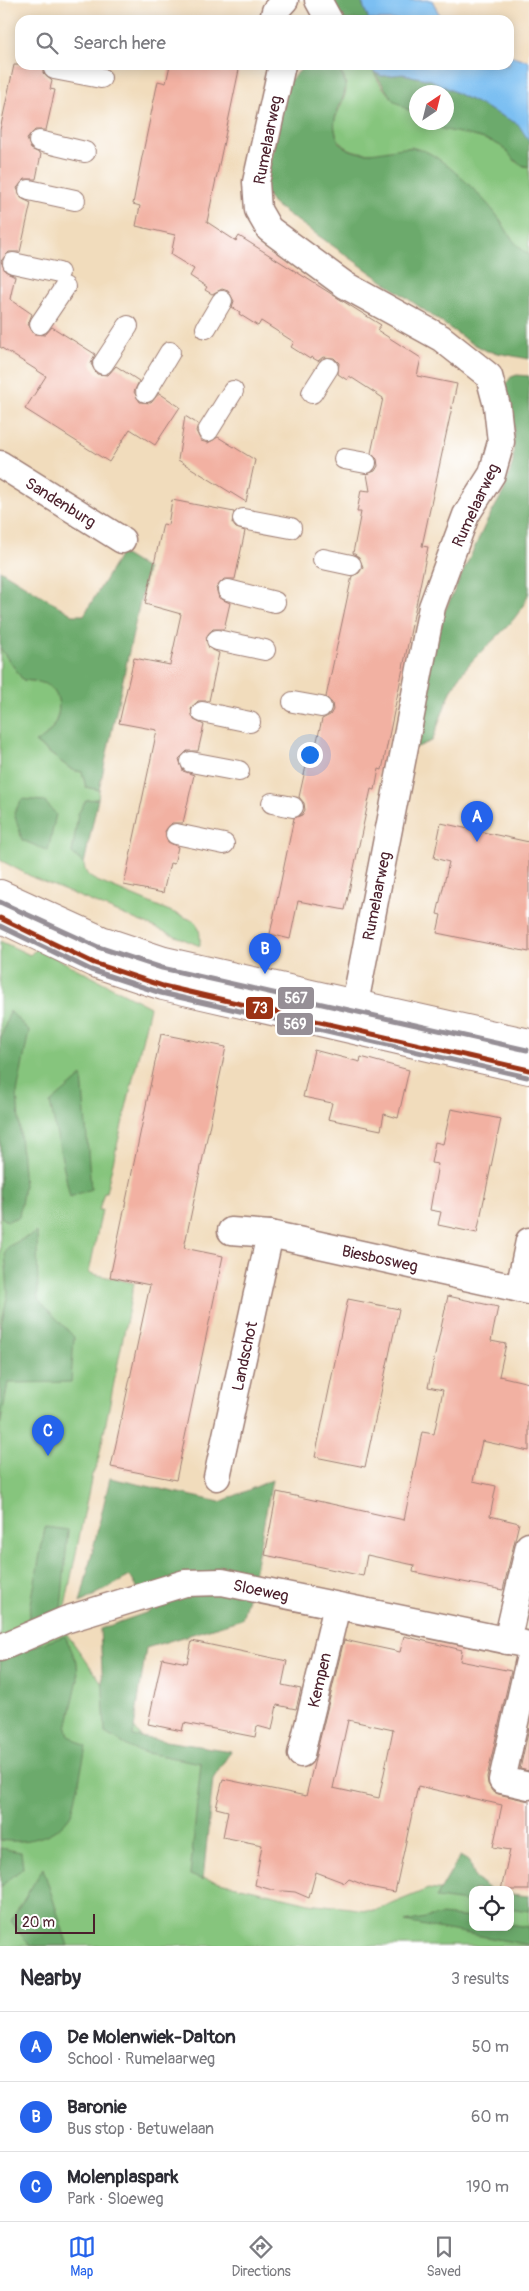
<!DOCTYPE html>
<html lang="en">
<head>
<meta charset="utf-8">
<style>
  :root { --surface:#fff; --page:#f7f7f7; --text:#2b2b33; --muted:#7c7c81; --line:#e1e1e2; --accent:#2563eb }
  body { margin:0; font-family:Pangolin,sans-serif; background:var(--page); color:var(--text) }
  .controls { position:absolute; right:15px; bottom:15px; display:grid; overflow:hidden; border-radius:10px; box-shadow:0 2px 12px #0003 }
  .controls button { width:45px; height:45px; display:grid; place-items:center; padding:0; border:0; border-bottom:1px solid var(--line); background:var(--surface); color:var(--text); font:25px sans-serif }
  .compass { position:absolute; left:409px; top:85px; width:45px; height:45px; border-radius:50%; background:var(--surface); box-shadow:0 2px 12px #0003; rotate:35deg }
  .scale { position:absolute; left:15px; bottom:12px; width:80px; box-sizing:border-box; padding-left:5px; border:2px solid #4a1f2b; border-top:0; font-size:14px; line-height:18px; white-space:nowrap; color:#4a1f2b; -webkit-text-stroke:4px #fff; paint-order:stroke }
  .you { position:absolute; left:309px; top:754px; width:18px; height:18px; margin:-12px; border:4px solid #fff; border-radius:50%; background:#1a73e8; box-shadow:0 0 0 8px #1a73e833 }
  .badge { display:grid; place-items:center; width:32px; height:32px; border-radius:50%; background:var(--accent); color:#fff; font-size:16px; font-weight:700 }
  .pin { position:absolute; translate:-50% -41px; filter:drop-shadow(0 1px 2px #0008) }
  .pin::after { content:''; position:absolute; top:26px; width:18px; height:15px; background:inherit; clip-path:polygon(0 0,100% 0,50% 100%) }
  .list { margin:0; padding:0; list-style:none }
  h2 { display:flex; justify-content:space-between; align-items:center; height:65px; margin:0; padding:0 20px; font-size:21px }
  h2 small { font-size:16px; font-weight:400; color:var(--muted) }
  .list li { display:grid; grid-template-columns:32px 1fr auto; gap:15px; align-items:center; box-sizing:border-box; height:70px; padding:0 20px; border-top:1px solid var(--line) }
  .list b { display:block; font-size:19px; white-space:nowrap }
  .list p { margin:0; font-size:16px; white-space:nowrap; color:var(--muted) }
  .list em { font-size:16px; font-style:normal; color:var(--muted) }
  .icon { flex:none; width:28px; height:28px; fill:none; stroke:currentColor; stroke-width:2; stroke-linecap:round; stroke-linejoin:round }
  .map { position:relative; flex:none; width:529px; height:1946px; overflow:hidden }
  .search { position:absolute; background:var(--surface); box-shadow:0 2px 12px #0003; left:15px; right:15px; top:15px; height:55px; display:flex; align-items:center; gap:12px; box-sizing:border-box; padding:0 18px; border-radius:15px; color:var(--muted); font-size:19px }
  .sheet { height:275px; background:var(--surface) }
  nav { display:flex; justify-content:space-around; align-items:center; box-sizing:border-box; height:70px; border-top:1px solid var(--line); background:var(--surface); font-size:14px; color:var(--muted) }
  nav a { display:grid; justify-items:center; gap:2px }
  nav .on { color:var(--accent) }
  .map>svg:first-child { display:block }
  .green { fill:#86c57d; stroke:#687254 }
  .forest { fill:#6caa6c; stroke:#5b644c }
  .water { fill:#7cbff2; stroke:#636f8e }
  .building { fill:#f2b1a2; fill-rule:evenodd }
  .lines { fill:none; stroke-linecap:round; stroke-linejoin:round }
  .pedestrian-casing { stroke:#9e7e74; stroke-width:22 }
  .minor-casing { stroke:#9e7e74; stroke-width:29 }
  .tertiary-casing { stroke:#9e7e74; stroke-width:30 }
  .pedestrian { stroke:#fff; stroke-width:20 }
  .minor { stroke:#fff; stroke-width:26 }
  .tertiary { stroke:#fff; stroke-width:28 }
  .bus-1-casing { stroke:#fff; stroke-width:9 }
  .bus-2-casing { stroke:#fff; stroke-width:9 }
  .bus-3-casing { stroke:#fff; stroke-width:9 }
  .bus-1 { stroke:#9b3214; stroke-width:5 }
  .bus-2 { stroke:#968f96; stroke-width:5 }
  .bus-3 { stroke:#968f96; stroke-width:5 }
  .labels { text-anchor:middle; stroke-width:4; stroke-linejoin:round; paint-order:stroke }
  .street-label { font-size:16px; fill:#4a1f2b; stroke:#fff }
  .line-badge { stroke:#fff; stroke-width:2 }
  .badge-label { font-size:14px; text-anchor:middle; font-weight:bold; fill:#fff }
</style>
</head>
<body>
<div class="map">
<svg width="529" height="1946" viewBox="0 0 529 1946">
  <rect width="100%" height="100%" fill="#fff"/>
  <filter id="ink" filterUnits="userSpaceOnUse"><feTurbulence type="fractalNoise" baseFrequency=".02" numOctaves="2"/><feDisplacementMap in="SourceGraphic" scale="10" xChannelSelector="R" yChannelSelector="G"/><feConvolveMatrix kernelMatrix="1 2 1 2 8 2 1 2 1" color-interpolation-filters="sRGB"/></filter>
  <filter id="wash" filterUnits="userSpaceOnUse"><feTurbulence type="fractalNoise" baseFrequency=".0096" numOctaves="4" result="noise"/><feDisplacementMap in="SourceGraphic" scale="20" xChannelSelector="R" yChannelSelector="G"/><feGaussianBlur stdDeviation="1.12" result="paint"/><feColorMatrix in="noise" values="0 0 0 0 0 0 0 0 0 0 0 0 0 0 0 0 0 1.4 0 .05"/><feComposite in="paint" operator="in"/></filter>
  <g filter="url(#wash)">
    <rect width="100%" height="100%" fill="#f1dcbc"/>
    <g class="green">
      <path d="M333 65H372C377 88 398 104 416 115V122C436 123 485 137 503 146 515 153 509 164 529 167V255L513 243 500 219 412 147C390 151 346 163 336 134 335 130 334 128 334 123 336 113 347 96 346 87 346 77 340 71 333 65Z"/>
      <path d="M0 648 23 680C31 681 40 681 47 685 71 699 55 734 36 743L72 770 82 772 86 787 99 790 98 799 86 800 72 853 84 864C85 874 89 877 97 881L194 921C201 928 200 936 200 946L34 878 0 860Z"/>
      <polygon points="0,941 30,955 37,948 150,1007 106,1192 104,1192 99,1210 102,1210 89,1273 134,1283 98,1462 92,1475 61,1626 144,1741 209,1762 190,1875 309,1903 374,1911 428,1889 473,1894 473,1927 510,1927 510,1899 529,1902 529,1946 0,1946"/>
    </g>
    <g class="forest">
      <polygon points="335,0 361,0 369,20 335,20"/>
      <path d="M306 65H333C363 91 327 106 336 134 337 137 338 141 341 144 366 166 399 139 425 151 446 160 488 201 500 220 512 238 511 241 529 255V359L487 351 468 341 272 203 264 190 288 82Z"/>
      <path d="M374 72 382 76 403 74 431 80 519 124 529 141V167C511 164 511 150 495 143 476 134 441 132 427 123L446 122V92H416V115L393 100Z"/>
      <path d="M517 375 529 376V592C519 624 486 643 466 668 448 689 442 717 432 741L410 750 434 634 486 523 504 491 513 462 514 428 506 384 511 377Z"/>
      <path d="M121 553 147 569 99 790 86 787 82 772 72 770 35 742C56 736 70 699 47 685 40 681 31 681 23 680L0 648V570L73 615H84Z"/>
      <polygon points="22,799 44,801 56,814 48,851 22,840 14,813"/>
      <polygon points="98,799 84,864 72,853 78,814 86,800"/>
      <polygon points="10,1011 29,1031 17,1093 24,1186 19,1217 7,1221 1,1217 0,1205 0,1040"/>
      <polygon points="82,1076 91,1189 70,1197 50,1103"/>
      <polygon points="37,1232 38,1299 74,1337 71,1382 8,1383 0,1427 0,1330 8,1293 5,1252 9,1246"/>
      <polygon points="110,1478 220,1502 272,1480 253,1580 242,1619 146,1648 133,1736 231,1751 213,1779 203,1880 190,1875 201,1763 136,1751 105,1733 100,1629 151,1611 130,1576 80,1603"/>
      <polygon points="45,1527 68,1530 61,1609 28,1620"/>
      <path d="M65 1636 77 1662 78 1679 67 1728 69 1735 86 1747C83 1759 75 1809 70 1816 55 1838 25 1844 0 1840V1658Z"/>
      <polygon points="0,1848 21,1852 23,1868 0,1887"/>
      <polygon points="460,1856 470,1862 475,1878 491,1890 473,1890 473,1903 436,1898"/>
      <polygon points="43,1868 68,1946 30,1946 11,1921"/>
      <polygon points="510,1894 529,1896 529,1911 510,1908"/>
      <polygon points="440,1915 473,1918 473,1927 510,1927 510,1924 529,1927 529,1945 405,1922"/>
    </g>
    <g class="water">
      <polygon points="361,0 432,0 442,20 369,20"/>
      <polygon points="509,55 529,61 529,141 518,124 431,80 403,74 382,76 374,72 372,65 509,65"/>
    </g>
    <g id="blocks">
      <g class="building">
        <polygon points="14,65 43,65 43,73 52,81 50,89 55,90 46,130 35,130 27,139 31,149 41,154 36,179 25,179 17,188 21,198 31,203 20,252 9,252 1,261 5,271 15,276 10,299 32,314 28,324 34,334 45,335 52,327 95,354 91,364 97,374 108,375 116,366 139,381 134,392 140,402 151,403 159,393 180,407 155,445 130,429 109,462 25,409 46,376 0,347 0,130"/>
        <polygon points="170,65 240,65 207,222 236,241 239,236 381,325 377,330 421,358 417,376 457,384 422,546 428,547 382,770 379,769 375,790 371,789 345,910 298,901 290,939 270,934 294,818 302,815 305,810 304,803 299,797 309,753 314,754 322,719 330,715 333,710 332,703 326,697 352,576 359,573 363,567 359,557 353,553 361,512 357,512 361,490 370,491 367,474 375,471 378,466 377,459 371,453 383,398 349,376 347,380 338,374 339,363 334,358 323,357 318,361 311,357 310,359 291,347 294,342 261,321 258,326 239,314 240,312 232,307 234,301 228,291 222,289 212,294 205,290 207,287 190,276 194,269 171,255 175,235 136,226 140,206 133,204 141,162 158,81 166,83"/>
        <polygon points="185,416 198,424 196,431 201,441 208,443 218,437 255,460 246,502 178,460"/>
        <polygon points="172,500 234,512 232,523 236,528 245,531 235,579 224,579 216,588 219,598 230,603 224,629 213,629 206,637 209,648 219,653 209,701 198,701 191,709 194,720 204,725 198,751 187,751 179,759 183,771 194,775 183,823 172,823 165,831 168,842 178,847 174,864 170,863 163,893 124,885 157,730 119,723 134,658 170,665 181,614 145,604 163,524 168,525"/>
        <polygon points="441,823 529,842 529,952 437,933 441,915 437,914 449,862 434,858"/>
        <polygon points="161,1034 226,1047 184,1248 223,1256 176,1480 111,1467 150,1285 110,1277"/>
        <polygon points="314,1050 360,1062 361,1057 409,1070 398,1118 384,1114 381,1130 328,1119 332,1103 303,1097"/>
        <polygon points="451,1109 501,1119 477,1233 438,1225 441,1212 430,1210 438,1164 431,1163 435,1142 443,1144"/>
        <polygon points="448,1296 498,1307 491,1341 506,1344 499,1376 529,1383 529,1451 482,1441 473,1481 496,1486 490,1516 519,1523 503,1590 413,1572 414,1565 367,1555 363,1576 265,1555 277,1492 404,1520 422,1432 434,1434 443,1390 428,1387"/>
        <polygon points="348,1299 399,1309 365,1467 315,1457"/>
        <path d="M404 1636 462 1650 460 1661 511 1671 487 1777 488 1784 492 1791 498 1794 529 1801V1890H501L510 1850 493 1847 502 1805 418 1786 395 1892 369 1887 349 1879 345 1883 316 1872 309 1898 295 1892 272 1890 255 1885 262 1845 223 1837 228 1811 216 1808 223 1779 306 1796 344 1640 400 1652ZM348 1720 393 1730 379 1798 333 1788Z"/>
        <polygon points="192,1641 287,1661 282,1685 301,1689 296,1709 277,1705 272,1730 257,1726 255,1737 184,1723 182,1731 148,1724 162,1658 187,1663"/>
        <polygon points="529,1728 529,1771 520,1769"/>
      </g>
    </g>
  </g>
  <g filter="url(#ink)">
    <use href="#blocks" fill-opacity="0" stroke="#9e7e74" stroke-width="1"/>
    <g class="lines">
      <g class="pedestrian-casing">
        <g id="pedestrian">
          <polyline points="54,69 101,78"/>
          <polyline points="39,141 85,152"/>
          <polyline points="29,190 75,200"/>
          <polyline points="13,263 59,273"/>
          <polyline points="40,324 65,287"/>
          <polyline points="206,328 222,301"/>
          <polyline points="103,364 128,326"/>
          <polyline points="146,392 170,352"/>
          <polyline points="312,393 328,368"/>
          <polyline points="208,431 233,391"/>
          <polyline points="344,459 366,463"/>
          <polyline points="243,519 291,528"/>
          <polyline points="323,559 351,565"/>
          <polyline points="228,590 275,602"/>
          <polyline points="217,640 265,650"/>
          <polyline points="293,702 321,707"/>
          <polyline points="202,712 250,722"/>
          <polyline points="191,762 239,771"/>
          <polyline points="272,803 293,807"/>
          <polyline points="176,834 224,844"/>
        </g>
      </g>
      <g class="minor-casing">
        <g id="minor">
          <polyline points="318,0 329,20"/>
          <polyline points="273,20 275,11 285,0"/>
          <polyline points="282,65 256,182 258,210 269,229 345,285 441,338 489,376 497,406 501,442 492,474 466,515 432,607 351,1024"/>
          <polyline points="0,464 122,540"/>
          <polyline points="231,1231 270,1234 529,1291"/>
          <polyline points="519,1289 529,1241"/>
          <polyline points="217,1477 270,1234"/>
          <polyline points="507,1641 529,1546"/>
          <polyline points="0,1648 65,1620 185,1583 222,1582 529,1645"/>
          <polyline points="529,1660 502,1780 529,1786"/>
          <polyline points="301,1754 337,1606"/>
        </g>
      </g>
      <g class="tertiary-casing">
        <g id="tertiary">
          <polyline points="0,894 101,940 164,961 529,1043"/>
          <polyline points="0,918 94,963 163,986 529,1070"/>
        </g>
      </g>
      <use href="#pedestrian" class="pedestrian"/>
      <use href="#minor" class="minor"/>
      <use href="#tertiary" class="tertiary"/>
      <g class="bus-1-casing">
        <polyline id="bus-1" points="0,918 94,963 163,986 529,1070"/>
      </g>
      <g class="bus-2-casing">
        <polyline id="bus-2" points="0,926 91,970 161,993 527,1077"/>
      </g>
      <g class="bus-3-casing">
        <polyline id="bus-3" points="0,902 98,947 162,968 527,1050"/>
      </g>
      <use href="#bus-1" class="bus-1"/>
      <use href="#bus-2" class="bus-2"/>
      <use href="#bus-3" class="bus-3"/>
    </g>
  </g>
  <g class="labels">
    <g class="street-label">
      <text transform="translate(267 140) rotate(-79)" y="6">Rumelaarweg</text>
      <text transform="translate(61 502) rotate(32)" y="6">Sandenburg</text>
      <text transform="translate(475 505) rotate(-65)" y="6">Rumelaarweg</text>
      <text transform="translate(376 896) rotate(-79)" y="6">Rumelaarweg</text>
      <text transform="translate(380 1258) rotate(12)" y="6">Biesbosweg</text>
      <text transform="translate(244 1356) rotate(-78)" y="6">Landschot</text>
      <text transform="translate(261 1590) rotate(12)" y="6">Sloeweg</text>
      <text transform="translate(319 1680) rotate(-77)" y="6">Kempen</text>
    </g>
  </g>
  <g class="line-badge">
    <rect x="277" y="986" width="38" height="24" rx="5" fill="#968f96"/>
    <rect x="245" y="996" width="29" height="24" rx="5" fill="#9b3214"/>
    <rect x="276" y="1012" width="38" height="24" rx="5" fill="#968f96"/>
  </g>
  <g class="badge-label">
    <text x="296" y="1003">567</text>
    <text x="260" y="1013">73</text>
    <text x="295" y="1029">569</text>
  </g>
</svg>
<div class="controls">
<button><svg class="icon" aria-label="locate" viewBox="0 0 24 24"><circle cx="12" cy="12" r="6"/><path d="M12 2v4M12 18v4M2 12h4M18 12h4"/></svg></button>
</div>
<svg class="compass" viewBox="-18 -18 36 36"><path d="M0-13l5 13h-10z" fill="#e53935"/><path d="M0 13l5-13h-10z" fill="#7c7c81"/></svg>
<div class="scale">20 m</div>
<div class="you"></div>
<div class="pin badge" style="left:477px;top:842px">A</div>
<div class="pin badge" style="left:265px;top:974px">B</div>
<div class="pin badge" style="left:48px;top:1456px">C</div>
<div class="search"><svg class="icon" aria-label="search" viewBox="0 0 24 24"><circle cx="10" cy="10" r="6"/><path d="M15 15l6 6"/></svg>Search here</div>
</div>
<section class="sheet">
<h2>Nearby<small>3 results</small></h2>
<ul class="list">
<li><span class="badge">A</span><div><b>De Molenwiek-Dalton</b><p>School · Rumelaarweg</p></div><em>50 m</em></li>
<li><span class="badge">B</span><div><b>Baronie</b><p>Bus stop · Betuwelaan</p></div><em>60 m</em></li>
<li><span class="badge">C</span><div><b>Molenplaspark</b><p>Park · Sloeweg</p></div><em>190 m</em></li>
</ul>
</section>
<nav>
<a class="on"><svg class="icon" aria-label="map" viewBox="0 0 24 24"><path d="M3 6l6-2 6 2 6-2v14l-6 2-6-2-6 2zM9 4v14M15 6v14"/></svg>Map</a>
<a><svg class="icon" aria-label="directions" viewBox="0 0 24 24"><path d="M12 3l9 9-9 9-9-9zM9 14v-3h6M13 9l2 2-2 2"/></svg>Directions</a>
<a><svg class="icon" aria-label="saved" viewBox="0 0 24 24"><path d="M7 4h10v16l-5-4-5 4z"/></svg>Saved</a>
</nav>
</body>
</html>
